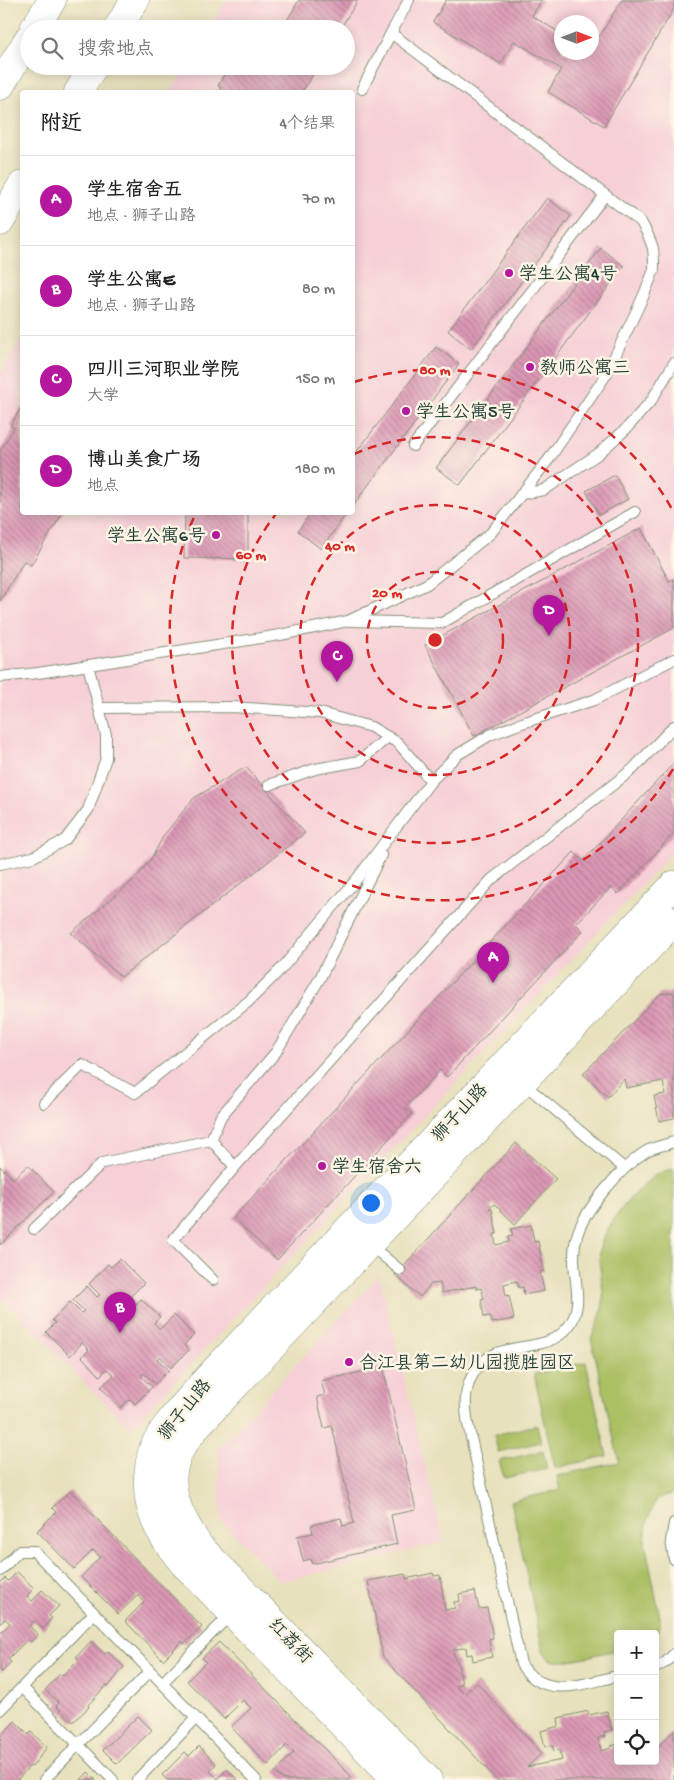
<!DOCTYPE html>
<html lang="zh">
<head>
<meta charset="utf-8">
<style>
  :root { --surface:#fff; --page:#f2f2f2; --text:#222; --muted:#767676; --line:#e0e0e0; --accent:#b5179e }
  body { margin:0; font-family:"Gochi Hand","LXGW WenKai TC",sans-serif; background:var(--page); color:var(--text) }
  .controls { position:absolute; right:15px; bottom:15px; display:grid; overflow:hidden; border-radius:5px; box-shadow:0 2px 12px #0003 }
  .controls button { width:45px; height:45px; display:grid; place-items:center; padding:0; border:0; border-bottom:1px solid var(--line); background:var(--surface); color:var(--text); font:25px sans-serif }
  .compass { position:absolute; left:554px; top:15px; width:45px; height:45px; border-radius:50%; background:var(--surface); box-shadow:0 2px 12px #0003; rotate:90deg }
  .you { position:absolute; left:370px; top:1202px; width:18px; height:18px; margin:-12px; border:4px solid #fff; border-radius:50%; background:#1a73e8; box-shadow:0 0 0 8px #1a73e833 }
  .badge { display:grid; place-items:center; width:32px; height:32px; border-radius:50%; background:var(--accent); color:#fff; font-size:16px; font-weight:700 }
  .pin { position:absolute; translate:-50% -41px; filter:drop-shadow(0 1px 2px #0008) }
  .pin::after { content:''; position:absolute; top:26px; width:18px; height:15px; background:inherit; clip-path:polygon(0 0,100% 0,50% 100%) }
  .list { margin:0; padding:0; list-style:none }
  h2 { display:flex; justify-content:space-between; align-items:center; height:65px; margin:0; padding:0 20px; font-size:21px }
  h2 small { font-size:16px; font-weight:400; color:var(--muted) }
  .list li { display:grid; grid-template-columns:32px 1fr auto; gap:15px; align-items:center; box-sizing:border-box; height:90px; padding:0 20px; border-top:1px solid var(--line) }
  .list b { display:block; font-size:19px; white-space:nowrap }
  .list p { margin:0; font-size:16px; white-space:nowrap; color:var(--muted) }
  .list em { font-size:16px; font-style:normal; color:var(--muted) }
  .icon { flex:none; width:28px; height:28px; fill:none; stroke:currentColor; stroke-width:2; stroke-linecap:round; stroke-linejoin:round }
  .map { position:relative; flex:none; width:674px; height:1780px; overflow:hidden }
  .search { position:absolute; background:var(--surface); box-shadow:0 2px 12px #0003; left:20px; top:20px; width:335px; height:55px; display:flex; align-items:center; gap:12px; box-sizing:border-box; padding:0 18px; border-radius:28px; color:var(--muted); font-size:19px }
  .panel { position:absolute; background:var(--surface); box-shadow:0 2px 12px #0003; left:20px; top:90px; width:335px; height:425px; border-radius:5px }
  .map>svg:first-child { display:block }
  .built { fill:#f6cfd7; fill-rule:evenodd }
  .grass { fill:#abbf63; stroke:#657e4c }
  .building { fill:url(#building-back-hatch) }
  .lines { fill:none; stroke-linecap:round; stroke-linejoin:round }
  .lane-casing { stroke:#848f78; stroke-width:12 }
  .secondary-casing { stroke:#848f78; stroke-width:29 }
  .primary-casing { stroke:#848f78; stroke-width:29 }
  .lane { stroke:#fff; stroke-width:10 }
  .secondary { stroke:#fff; stroke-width:28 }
  .primary { stroke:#fff; stroke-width:28 }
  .ring { fill:none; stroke:#d62828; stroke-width:2.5; stroke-dasharray:9 6 }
  .poi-dot { fill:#b5179e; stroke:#fcf5e5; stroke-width:2 }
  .labels { text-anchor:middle; stroke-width:5; stroke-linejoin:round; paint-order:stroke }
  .poi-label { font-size:18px; fill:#1f3d34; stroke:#fcf5e5; text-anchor:start }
  .street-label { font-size:18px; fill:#1f3d34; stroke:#fcf5e5 }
  .centre { fill:#d62828; stroke:#fcf5e5; stroke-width:2.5 }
  .ring-label { font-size:15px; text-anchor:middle; font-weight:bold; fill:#d62828; stroke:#fcf5e5; stroke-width:5; stroke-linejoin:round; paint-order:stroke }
</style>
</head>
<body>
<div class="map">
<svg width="674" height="1780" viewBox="0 0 674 1780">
  <defs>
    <pattern id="building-back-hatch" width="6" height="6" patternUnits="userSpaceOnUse" patternTransform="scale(1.25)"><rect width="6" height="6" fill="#db97b5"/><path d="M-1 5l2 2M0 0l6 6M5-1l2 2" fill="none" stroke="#b17c94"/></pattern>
  </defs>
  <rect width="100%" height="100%" fill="#fcf5e5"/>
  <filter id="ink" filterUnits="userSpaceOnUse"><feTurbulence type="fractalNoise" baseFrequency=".02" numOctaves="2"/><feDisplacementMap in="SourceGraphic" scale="10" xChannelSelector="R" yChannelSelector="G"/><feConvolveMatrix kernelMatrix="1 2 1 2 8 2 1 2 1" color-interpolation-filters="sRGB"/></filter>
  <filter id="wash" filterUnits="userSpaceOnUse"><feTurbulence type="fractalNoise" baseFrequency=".0096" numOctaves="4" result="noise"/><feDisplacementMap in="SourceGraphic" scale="20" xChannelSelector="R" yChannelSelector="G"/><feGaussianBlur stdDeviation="1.12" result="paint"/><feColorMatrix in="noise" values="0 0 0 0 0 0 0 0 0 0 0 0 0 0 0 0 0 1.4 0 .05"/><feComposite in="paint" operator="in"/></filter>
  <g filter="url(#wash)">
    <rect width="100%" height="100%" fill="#e8e1bd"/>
    <g class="built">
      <path d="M226 0H674V851L130 1429 0 1296V376L22 338V512H352V92H170L186 66H346V29H208ZM562 22H592V52H562Z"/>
      <polygon points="379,1275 444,1542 281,1582 221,1521 218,1449"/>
    </g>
    <g class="grass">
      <path d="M674 1169V1493L659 1498 654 1504 647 1523 645 1542 660 1617 659 1629 655 1637V1634H618V1650C605 1652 560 1665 551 1660 546 1658 544 1652 542 1647L511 1501 560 1490 557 1476 619 1462 591 1338C598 1324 604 1310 603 1294 602 1278 598 1264 600 1248 604 1226 640 1183 659 1173 664 1171 669 1170 674 1169Z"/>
      <polygon points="586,1362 607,1456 555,1468 534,1374"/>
      <polygon points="537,1425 541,1442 498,1452 494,1435"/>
      <polygon points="543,1451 547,1469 504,1478 499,1461"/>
    </g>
    <g id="blocks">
      <g class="building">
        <polygon points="299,0 358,0 340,29 282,29"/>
        <polygon points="446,0 542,0 532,16 562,34 562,52 592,52 592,48 622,0 674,0 674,9 604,126 548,92 561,69 514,41 501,64 433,22"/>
        <polygon points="229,66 258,67 318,66 302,92 218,92 221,88 218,86"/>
        <polygon points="547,198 571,216 471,349 448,331"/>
        <polygon points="601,248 624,266 460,485 436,468"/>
        <polygon points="436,347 459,364 352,507 352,458"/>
        <polygon points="22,406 22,512 63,512 31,565 24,561 0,601 0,451 14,428 10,426"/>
        <polygon points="615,475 628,499 599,515 586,491"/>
        <polygon points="185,512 248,512 248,559 184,558"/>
        <polygon points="311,512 348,512 321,549 298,531"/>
        <polygon points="641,528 669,581 674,579 674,628 474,736 425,645"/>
        <polygon points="674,763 674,833 618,894 611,887 576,924 583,931 447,1077 440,1070 405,1108 412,1114 277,1260 233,1218 574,852 583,861"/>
        <polygon points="246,767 305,833 121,977 71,933 136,878 151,859 164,835 194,798"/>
        <polygon points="674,992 674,1118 659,1121 654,1096 665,1094 663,1081 626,1088 624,1079 608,1097 583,1074 660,994"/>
        <polygon points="516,1143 556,1179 515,1224 494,1204 489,1209 492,1209 497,1234 494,1234 496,1245 509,1242 508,1237 513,1236 511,1229 531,1225 534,1242 538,1241 544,1271 540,1272 544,1291 524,1295 523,1287 519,1288 517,1281 504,1284 506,1296 509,1295 514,1319 492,1323 490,1316 484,1317 481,1299 484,1298 481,1288 477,1289 476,1286 442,1293 440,1283 431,1284 420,1297 395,1275"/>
        <polygon points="28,1165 54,1192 0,1245 0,1166 13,1179"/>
        <polygon points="120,1259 144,1283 130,1297 136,1304 141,1299 160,1317 154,1323 160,1329 174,1315 194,1335 184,1345 189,1350 171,1368 160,1356 157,1359 169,1370 155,1384 144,1373 141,1376 152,1387 135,1404 130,1399 120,1408 101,1387 114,1375 107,1369 100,1376 82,1357 89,1350 82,1343 70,1356 46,1332 55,1323 52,1320 70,1302 81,1313 84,1311 73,1300 87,1286 97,1297 100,1295 89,1284 108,1264 111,1267"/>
        <polygon points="383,1367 416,1510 391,1515 397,1544 312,1564 311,1559 303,1561 297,1536 313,1533 311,1525 341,1518 343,1526 354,1523 332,1426 324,1428 317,1397 325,1395 321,1381"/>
        <polygon points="70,1491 202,1627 184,1644 182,1641 163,1660 125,1621 144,1602 138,1595 118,1614 81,1577 100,1557 93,1550 74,1569 37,1531 56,1512 52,1508"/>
        <polygon points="17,1572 34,1588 27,1596 32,1601 42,1590 59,1606 49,1616 52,1618 43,1629 34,1621 29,1626 38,1634 31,1642 28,1639 8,1659 11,1662 2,1672 0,1671 0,1634 10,1623 5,1619 0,1624 0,1583 5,1578 8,1581"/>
        <polygon points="433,1573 434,1576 440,1575 445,1610 455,1608 454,1602 460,1601 459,1594 475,1591 479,1609 487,1608 493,1638 489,1639 492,1657 473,1661 472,1654 467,1655 466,1647 453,1650 455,1660 457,1660 462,1684 456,1686 464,1694 477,1683 542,1753 527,1767 562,1760 559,1750 554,1751 552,1745 545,1747 541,1731 559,1726 558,1718 588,1711 589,1715 607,1711 612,1730 604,1732 605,1736 598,1738 601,1751 611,1748 611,1746 618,1744 618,1761 640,1761 641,1765 644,1761 655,1761 655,1750 674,1730 674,1780 497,1780 383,1657 368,1581 405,1574 406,1579"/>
        <polygon points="91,1641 105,1654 108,1652 124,1667 108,1687 107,1685 88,1705 89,1707 73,1722 56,1706 59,1703 45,1690 60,1674 62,1676 79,1659 76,1657"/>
        <polygon points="219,1642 352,1777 348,1780 283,1780 275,1772 294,1752 287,1745 268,1765 231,1727 251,1708 243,1700 224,1719 187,1681 206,1662 202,1658"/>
        <polygon points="138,1716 152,1730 117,1764 103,1750"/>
        <polygon points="15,1721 29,1735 31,1732 47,1747 32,1767 30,1766 17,1780 0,1780 0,1741 2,1739 0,1737"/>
        <polygon points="199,1746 216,1764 210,1771 218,1779 227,1769 238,1780 167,1780 162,1775 185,1752 189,1756"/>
        <polygon points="88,1772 96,1780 81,1780"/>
      </g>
    </g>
  </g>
  <g filter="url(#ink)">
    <use href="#blocks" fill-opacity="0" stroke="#848f78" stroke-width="1"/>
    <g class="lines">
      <g class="lane-casing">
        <g id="lane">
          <polyline points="362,89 391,33"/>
          <polyline points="413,446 605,195"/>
          <polyline points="521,494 544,490 598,454 626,429 651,401 674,363"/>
          <polyline points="351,621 442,623 635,512"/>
          <polyline points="0,677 38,673 280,635 348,621 427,584 491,533 549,459 606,375 643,297 654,270 654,260 653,248 648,235 641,222 391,33 409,0"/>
          <polyline points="431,781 457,755 490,735 522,723 594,700 674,659"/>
          <polyline points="269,785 315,769 360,761 388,737"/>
          <polyline points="0,864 33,857 65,840 88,810 106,758 106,735 88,665"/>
          <polyline points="523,1083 624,1168"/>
          <polyline points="44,1103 82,1065 135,1093 249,1001 282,968 356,880 431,781 398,743 371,727 320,713 232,707 99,708"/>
          <polyline points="235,1167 211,1140 221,1116 276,1052 319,980 381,855"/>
          <polyline points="34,1229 102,1163 211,1140"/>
          <polyline points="370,1245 400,1270"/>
          <polyline points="213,1280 173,1240 235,1167 491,880 633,769 674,726"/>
          <polyline points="674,1523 671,1541 674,1559"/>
          <polyline points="0,1571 19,1551 34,1551 256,1780"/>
          <polyline points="655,1668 666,1662 674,1654"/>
          <path d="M618 1676C583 1683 544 1701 521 1664L468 1424C465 1407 464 1391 472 1376 493 1334 544 1359 569 1326 584 1306 574 1281 574 1259 574 1253 574 1246 576 1240 581 1212 622 1167 645 1152 653 1147 665 1145 674 1142"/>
          <polyline points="162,1683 232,1613"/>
          <polyline points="22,1687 113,1780"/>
          <polyline points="0,1710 94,1613"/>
          <polyline points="44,1780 150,1671"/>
          <polyline points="137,1780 196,1718"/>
        </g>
      </g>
      <g class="secondary-casing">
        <g id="secondary">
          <path d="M397 1780 183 1563C160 1535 146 1513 148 1476 149 1467 150 1457 153 1449 164 1424 185 1405 202 1384L674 885"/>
          <path d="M428 1780 199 1546C179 1516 161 1483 181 1448 186 1440 192 1433 197 1426L674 921"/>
        </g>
      </g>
      <g class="primary-casing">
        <g id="primary">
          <polyline points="34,29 52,0"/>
          <polyline points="117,29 135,0"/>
          <polyline points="0,86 29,38"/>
          <polyline points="78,92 94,66"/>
          <polyline points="0,222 22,185"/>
        </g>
      </g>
      <use href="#lane" class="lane"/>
      <use href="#secondary" class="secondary"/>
      <use href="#primary" class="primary"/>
    </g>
  </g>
  <g class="ring">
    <circle cx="435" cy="640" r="68"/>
    <circle cx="435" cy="640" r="135"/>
    <path d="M354 454A203 203 0 1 1 276 514"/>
    <path d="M673 769A271 271 0 0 1 196 513M354 382A271 271 0 0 1 673 511"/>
  </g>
  <g class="poi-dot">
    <circle cx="509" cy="273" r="5"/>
    <circle cx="530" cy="367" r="5"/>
    <circle cx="406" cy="411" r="5"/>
    <circle cx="216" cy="535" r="5"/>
    <circle cx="322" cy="1166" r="5"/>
    <circle cx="349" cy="1362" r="5"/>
  </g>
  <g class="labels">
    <g class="poi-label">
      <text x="519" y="279">学生公寓4号</text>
      <text x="540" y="373">教师公寓三</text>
      <text x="416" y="417">学生公寓5号</text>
      <text x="206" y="541" text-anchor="end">学生公寓6号</text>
      <text x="332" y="1172">学生宿舍六</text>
      <text x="359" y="1368">合江县第二幼儿园揽胜园区</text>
    </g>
    <g class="street-label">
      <text transform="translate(459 1112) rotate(-47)" y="6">狮子山路</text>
      <text transform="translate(184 1409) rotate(-51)" y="6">狮子山路</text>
      <text transform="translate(291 1640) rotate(46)" y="6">红荔街</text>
    </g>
  </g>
  <circle cx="435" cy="640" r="8" class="centre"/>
  <g class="ring-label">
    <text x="435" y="374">80 m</text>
    <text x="340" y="550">40 m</text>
    <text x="251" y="559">60 m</text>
    <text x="387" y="597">20 m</text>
  </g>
</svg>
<div class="controls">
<button>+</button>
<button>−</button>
<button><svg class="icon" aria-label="locate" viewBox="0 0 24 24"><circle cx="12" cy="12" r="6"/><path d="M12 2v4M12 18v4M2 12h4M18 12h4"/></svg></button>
</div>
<svg class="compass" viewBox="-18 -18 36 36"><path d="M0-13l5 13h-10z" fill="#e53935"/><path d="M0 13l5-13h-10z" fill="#767676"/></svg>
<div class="you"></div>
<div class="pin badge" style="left:493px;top:983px">A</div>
<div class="pin badge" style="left:120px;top:1333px">B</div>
<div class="pin badge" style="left:337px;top:682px">C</div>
<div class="pin badge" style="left:549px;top:636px">D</div>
<div class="search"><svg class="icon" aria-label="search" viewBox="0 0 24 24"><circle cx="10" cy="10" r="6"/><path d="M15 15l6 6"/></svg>搜索地点</div>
<section class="panel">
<h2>附近<small>4个结果</small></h2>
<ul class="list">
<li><span class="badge">A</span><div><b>学生宿舍五</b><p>地点 · 狮子山路</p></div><em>70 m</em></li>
<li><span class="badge">B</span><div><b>学生公寓E</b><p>地点 · 狮子山路</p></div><em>80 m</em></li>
<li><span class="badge">C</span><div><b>四川三河职业学院</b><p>大学</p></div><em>150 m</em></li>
<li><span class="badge">D</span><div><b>博山美食广场</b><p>地点</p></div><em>180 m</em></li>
</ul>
</section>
</div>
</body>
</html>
